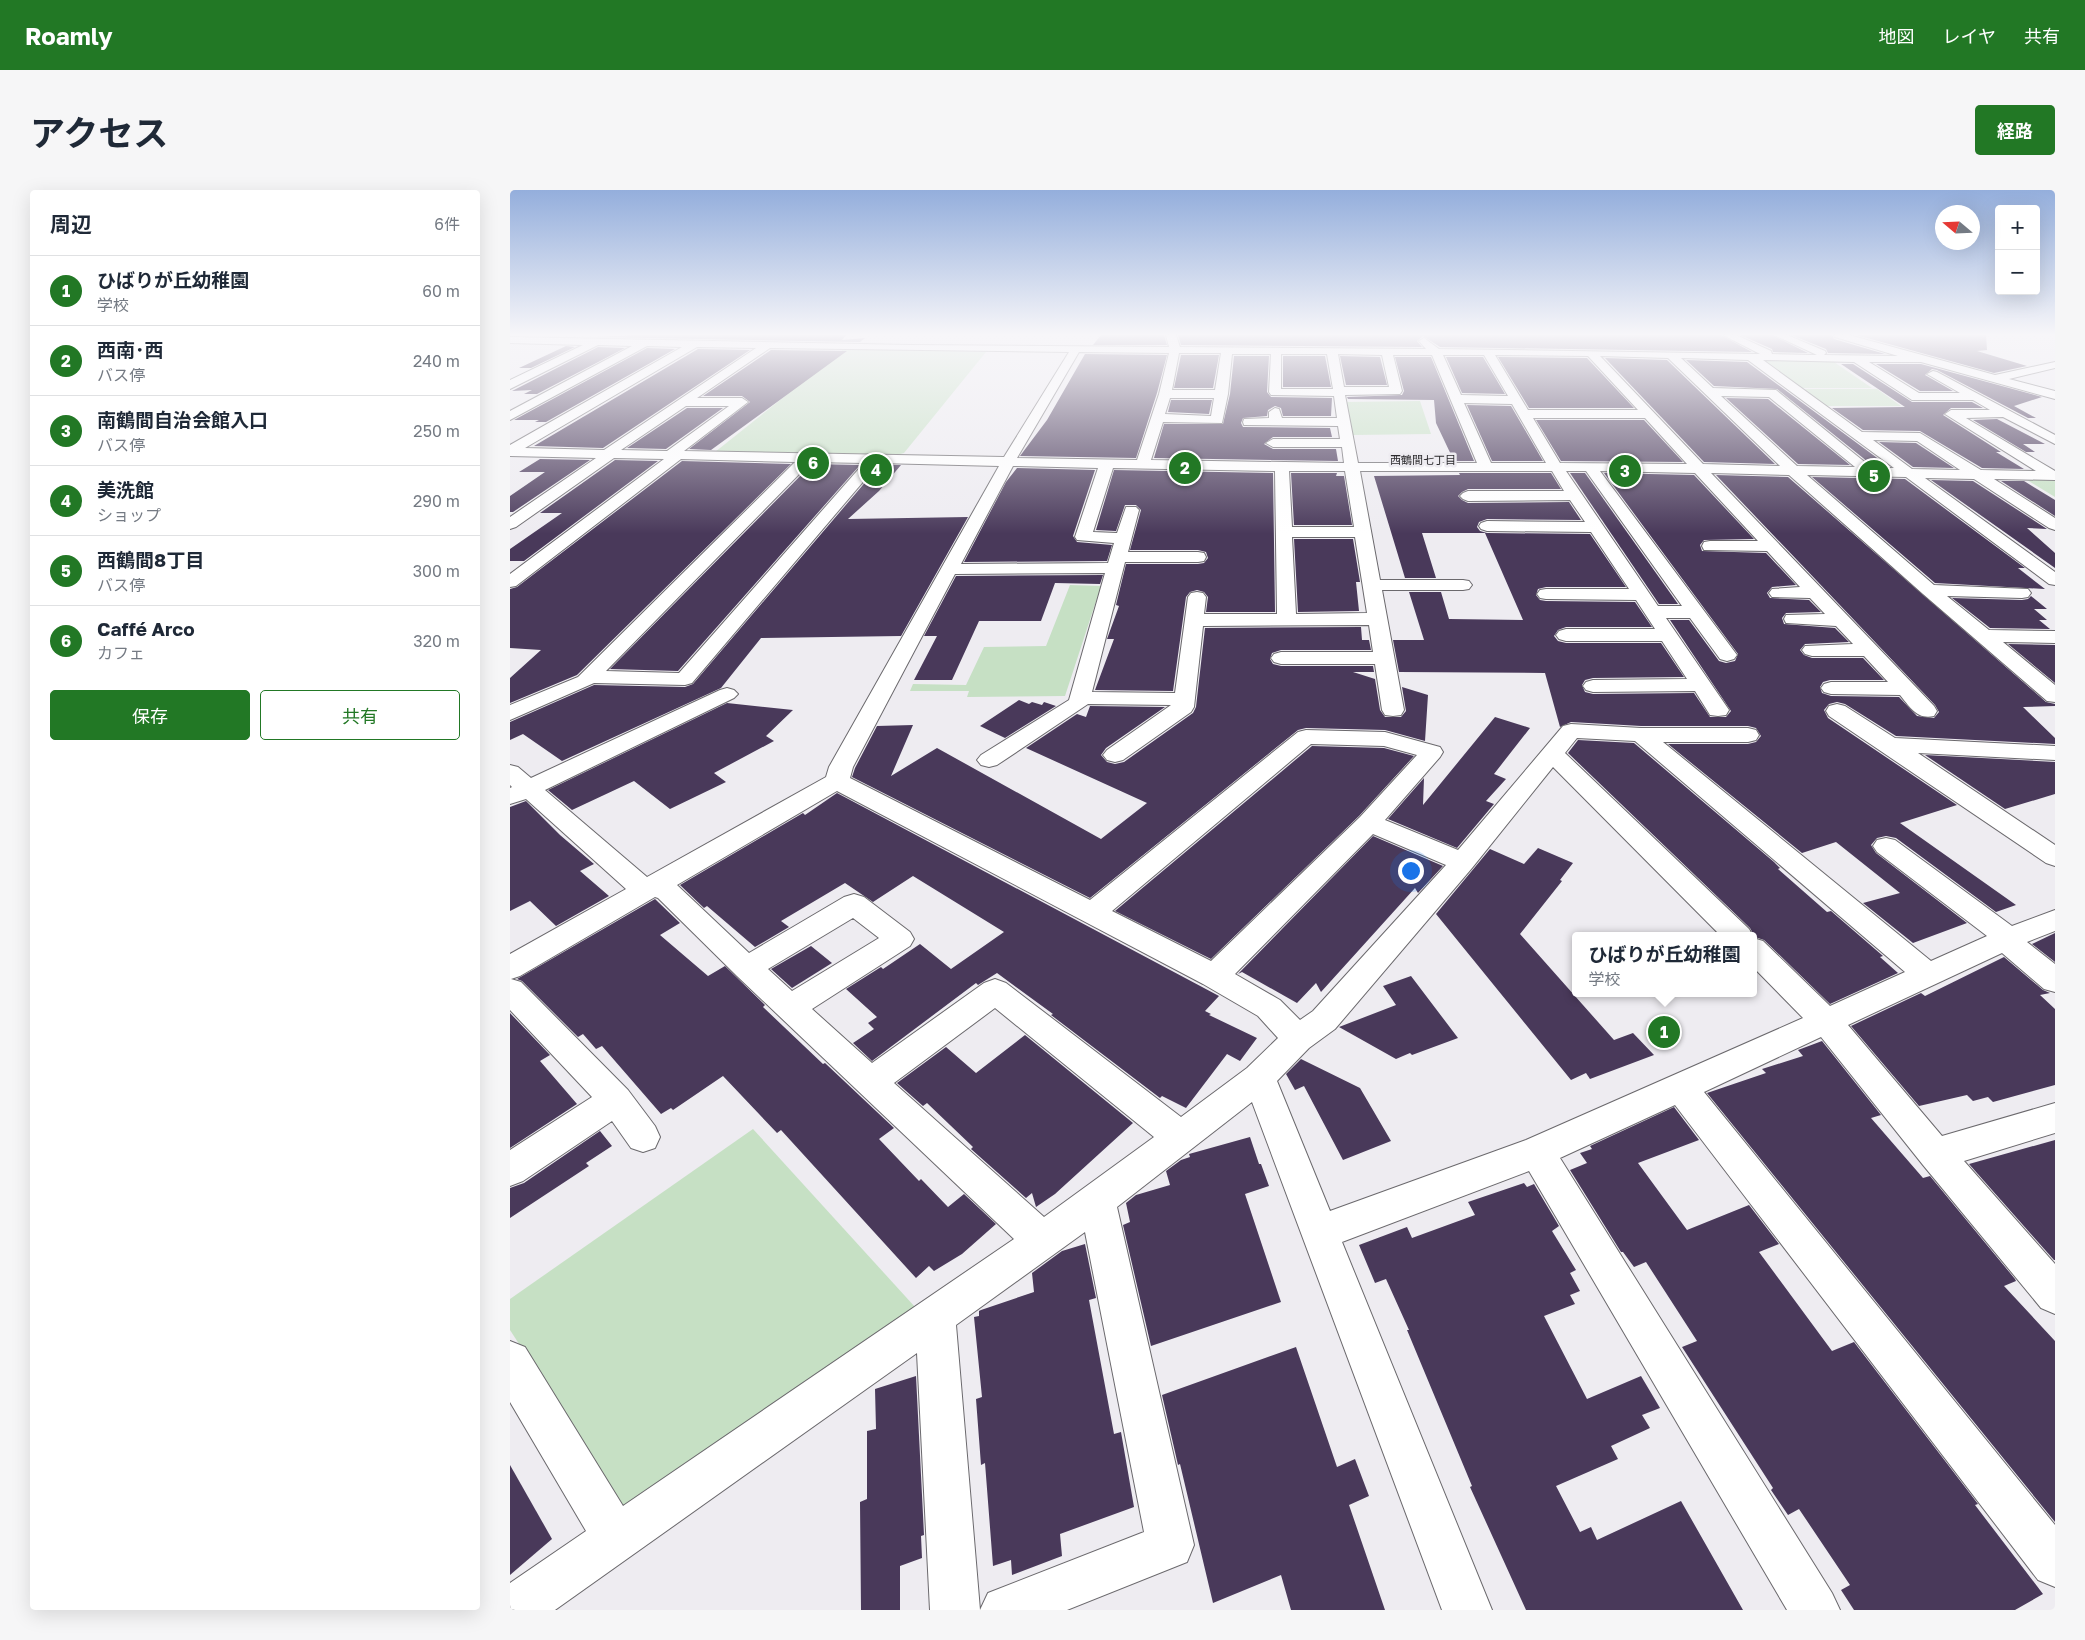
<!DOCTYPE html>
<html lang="ja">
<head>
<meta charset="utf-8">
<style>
  :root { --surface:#fff; --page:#f6f6f7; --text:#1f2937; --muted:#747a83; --line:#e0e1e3; --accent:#227825 }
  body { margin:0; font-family:"Golos Text","Noto Sans JP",sans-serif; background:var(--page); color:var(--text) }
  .controls { position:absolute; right:15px; top:15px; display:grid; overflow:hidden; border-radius:5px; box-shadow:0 5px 20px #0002 }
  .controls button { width:45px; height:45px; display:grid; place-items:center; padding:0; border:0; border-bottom:1px solid var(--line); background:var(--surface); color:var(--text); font:25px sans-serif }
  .compass { position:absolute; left:1425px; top:15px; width:45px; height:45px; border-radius:50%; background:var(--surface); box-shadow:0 5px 20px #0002; rotate:289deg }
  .you { position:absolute; left:900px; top:680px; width:18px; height:18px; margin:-12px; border:4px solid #fff; border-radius:50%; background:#1a73e8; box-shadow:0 0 0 8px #1a73e833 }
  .badge { display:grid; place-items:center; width:32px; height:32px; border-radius:50%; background:var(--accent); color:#fff; font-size:16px; font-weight:700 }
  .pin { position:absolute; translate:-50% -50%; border:2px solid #fff; box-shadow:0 1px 5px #0006 }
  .popup { position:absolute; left:1062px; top:742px; width:185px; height:65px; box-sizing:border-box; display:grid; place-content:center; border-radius:5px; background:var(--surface); filter:drop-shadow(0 1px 4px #0005); font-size:16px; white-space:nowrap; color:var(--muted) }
  .popup b { font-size:19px; color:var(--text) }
  .popup::after { content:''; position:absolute; left:50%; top:100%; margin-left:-10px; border:10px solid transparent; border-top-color:var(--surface) }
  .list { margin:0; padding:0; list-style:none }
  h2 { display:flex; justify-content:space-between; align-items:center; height:65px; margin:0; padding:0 20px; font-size:21px }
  h2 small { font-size:16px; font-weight:400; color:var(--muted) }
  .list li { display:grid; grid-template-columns:32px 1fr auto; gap:15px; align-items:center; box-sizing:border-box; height:70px; padding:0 20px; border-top:1px solid var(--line) }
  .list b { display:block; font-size:19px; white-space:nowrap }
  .list p { margin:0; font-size:16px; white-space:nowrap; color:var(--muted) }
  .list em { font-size:16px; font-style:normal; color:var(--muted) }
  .actions { display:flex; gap:10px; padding:15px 20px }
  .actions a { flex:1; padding:11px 0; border:1px solid var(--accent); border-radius:5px; text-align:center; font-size:18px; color:var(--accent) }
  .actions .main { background:var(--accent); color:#fff }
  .map { position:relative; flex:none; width:1545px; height:1420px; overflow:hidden; border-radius:5px }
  header { display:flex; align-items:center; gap:30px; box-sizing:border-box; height:70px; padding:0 25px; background:var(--accent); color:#fff }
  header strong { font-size:24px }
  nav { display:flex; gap:28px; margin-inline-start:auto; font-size:18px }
  .intro { display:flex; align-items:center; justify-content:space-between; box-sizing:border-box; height:120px; padding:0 30px }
  h1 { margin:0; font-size:35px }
  .button { padding:12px 22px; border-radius:5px; background:var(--accent); color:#fff; font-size:18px; font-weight:700 }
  main { display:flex; gap:30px; padding:0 30px }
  aside { flex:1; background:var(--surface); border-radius:5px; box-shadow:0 5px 20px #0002 }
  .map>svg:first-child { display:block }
  .green { fill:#c6e0c4 }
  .building { fill:#49395a }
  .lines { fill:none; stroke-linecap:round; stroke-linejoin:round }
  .minor-casing { stroke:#6b696d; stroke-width:2 }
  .minor { fill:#fff; fill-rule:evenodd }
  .labels { text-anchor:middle; stroke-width:5; stroke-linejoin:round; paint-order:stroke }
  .far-neighbourhood-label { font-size:11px; fill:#2b2a2d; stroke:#eeecf1 }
</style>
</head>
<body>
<header>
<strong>Roamly</strong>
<nav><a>地図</a><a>レイヤ</a><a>共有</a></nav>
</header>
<div class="intro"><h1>アクセス</h1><a class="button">経路</a></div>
<main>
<aside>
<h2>周辺<small>6件</small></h2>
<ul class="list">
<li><span class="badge">1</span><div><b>ひばりが丘幼稚園</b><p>学校</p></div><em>60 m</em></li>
<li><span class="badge">2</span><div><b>西南･西</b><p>バス停</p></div><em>240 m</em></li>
<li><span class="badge">3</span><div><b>南鶴間自治会館入口</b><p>バス停</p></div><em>250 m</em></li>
<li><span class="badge">4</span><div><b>美洗館</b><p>ショップ</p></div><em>290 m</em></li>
<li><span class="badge">5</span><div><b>西鶴間8丁目</b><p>バス停</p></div><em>300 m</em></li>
<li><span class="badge">6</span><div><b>Caffé Arco</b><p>カフェ</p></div><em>320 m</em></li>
</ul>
<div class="actions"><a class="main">保存</a><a>共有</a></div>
</aside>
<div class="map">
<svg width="1545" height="1420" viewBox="0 0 1545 1420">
  <rect width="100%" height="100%" fill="#eeecf1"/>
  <g class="green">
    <polygon points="334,159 476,162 394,263 387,265 205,262"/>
    <polygon points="1251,170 1324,172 1362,198 1289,198"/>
    <polygon points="1292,199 1367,199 1391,216 1313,216"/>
    <polygon points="910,211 921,244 842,245 835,212"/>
    <polygon points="1517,290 1545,290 1545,307"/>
    <polygon points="560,395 591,396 555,506 457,507 459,501 400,501 403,494 456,495 474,457 536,456"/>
    <polygon points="243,939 405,1117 118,1323 0,1140 0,1109"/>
  </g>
  <g class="building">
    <polygon points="126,145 336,145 332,150 355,148 350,152 87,147"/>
    <polygon points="591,145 654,145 657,155 583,155"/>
    <polygon points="668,145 1211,145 1242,162 930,157 913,146 907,151 912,157 671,155"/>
    <polygon points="1230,145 1262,145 1298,163 1263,162 1262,159"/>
    <polygon points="1281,145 1322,145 1324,149 1375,164 1318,163 1316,159"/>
    <polygon points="1346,145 1476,145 1477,160 1467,161 1517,176 1484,183"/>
    <polygon points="56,156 65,157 21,178 9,178"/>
    <polygon points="88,157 115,158 27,204 14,204 22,200 2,201"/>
    <polygon points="137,158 165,159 36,232 25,232 29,230 4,230"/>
    <polygon points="188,159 240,160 93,258 24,256"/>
    <polygon points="261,160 337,161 201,260 179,259 240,212 232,206 193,206"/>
    <polygon points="575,164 657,165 647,203 626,268 510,266 537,230"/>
    <polygon points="671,165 709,165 703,198 664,198"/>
    <polygon points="724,166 759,166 757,202 761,207 822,208 821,226 773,226 771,218 765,216 758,220 757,226 733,228 731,233 733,237 820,238 822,247 763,247 754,254 763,259 826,259 828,271 644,268 654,234 713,234 720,204"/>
    <polygon points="773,166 815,166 821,197 773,197"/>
    <polygon points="830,166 870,167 877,195 836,195"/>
    <polygon points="885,167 921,167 964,271 944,271 926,233 924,210 838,209 837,207 892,205 894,201"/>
    <polygon points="936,167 973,167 995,204 952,203"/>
    <polygon points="988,167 1077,168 1124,218 1019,218"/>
    <polygon points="1095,168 1157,170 1265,274 1194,272"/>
    <polygon points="1176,170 1237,172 1378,276 1363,276 1267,199 1204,196"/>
    <polygon points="1331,174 1343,174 1402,212 1462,212 1473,218 1441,218 1433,225 1491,262 1486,262 1514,279 1472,278 1410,241 1353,240 1322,218 1395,217"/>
    <polygon points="1366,174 1411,174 1532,207 1504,216 1526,228 1518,228 1427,180 1422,179 1415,185 1443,201 1410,201"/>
    <polygon points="1216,208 1258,209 1340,275 1288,274"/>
    <polygon points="661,210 702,210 699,224 658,222"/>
    <polygon points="957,215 1001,216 1033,271 982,271"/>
    <polygon points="177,218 213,218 156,259 117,258"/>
    <polygon points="1487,229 1535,254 1513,254 1525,262 1516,262 1463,230"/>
    <polygon points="1026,230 1134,230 1173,272 1051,271"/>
    <polygon points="1369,252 1406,253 1444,278 1403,277"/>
    <polygon points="30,269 80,270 3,322 0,322 0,306 35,282 9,282"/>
    <polygon points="105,270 148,271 14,371 0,371 0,359 52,323 30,323"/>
    <polygon points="172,271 281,274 67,485 0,513 0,488 31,460 0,458 0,399 7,397"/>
    <polygon points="302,274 350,275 168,481 100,479"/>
    <polygon points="370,275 391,275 369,301 338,329 458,327 391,446 251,448 211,498 52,571 13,544 0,550 0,532 84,495 175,497 183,494"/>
    <polygon points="507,278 585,280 563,346 567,352 602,355 597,371 454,372 496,292"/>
    <polygon points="604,280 763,283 765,422 696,422 698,407 694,402 687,400 680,402 676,407 663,501 585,500 604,449 597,449 609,416 606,415 616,374 688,374 694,373 698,368 696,362 688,360 620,360 631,320 626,315 615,315 606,341 586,340"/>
    <polygon points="781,283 827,283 826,286 834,286 842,335 784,335"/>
    <polygon points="949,283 1041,283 1051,299 958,299 952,302 948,306 952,310 958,313 1059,312 1071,330 977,329 969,332 967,337 970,341 977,343 1080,344 1116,397 1036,397 1028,399 1026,405 1030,410 1036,411 1125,412 1142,437 1056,437 1048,440 1044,446 1048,451 1056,453 1151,453 1174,487 1083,488 1075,490 1072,495 1075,502 1083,504 1184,503 1200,527 1216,527 1221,521 1160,430 1179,430 1209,471 1216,473 1225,471 1228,464 1094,283 1184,285 1244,349 1194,350 1190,355 1192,361 1256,363 1286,395 1262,397 1257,403 1260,408 1299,410 1311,422 1276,423 1272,428 1274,434 1325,438 1339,452 1295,454 1290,460 1294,465 1302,468 1353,468 1374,490 1320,490 1313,492 1310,497 1312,503 1321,506 1389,507 1407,526 1424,528 1429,522 1425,515 1206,285 1278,287 1536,512 1545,514 1545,516 1513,517 1545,548 1545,554 1386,546 1335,514 1327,512 1319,514 1314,520 1318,528 1447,615 1390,633 1506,715 1486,722 1386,648 1376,646 1367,648 1361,655 1366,663 1457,733 1403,753 1353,713 1390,703 1326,652 1292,663 1158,554 1238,554 1246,552 1251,546 1246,538 1238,536 1131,536 1061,532 1050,537 1035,483 889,482 883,450 914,450 899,402 931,402 939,429 1013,430 975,343 912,343 926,388 895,388 864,286 950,285"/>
    <polygon points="1060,283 1075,283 1168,414 1149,414"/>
    <polygon points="1302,287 1395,289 1515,378 1508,378 1535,399 1425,393"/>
    <polygon points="1421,290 1463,291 1537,339 1517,338 1545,363 1545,378"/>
    <polygon points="1491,291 1514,291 1545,310 1545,326"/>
    <polygon points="784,349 843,349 850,392 846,392 849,421 788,422"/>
    <polygon points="593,385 590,394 545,393 531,431 469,431 442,490 404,490 427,446 414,446 446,386"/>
    <polygon points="1521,406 1537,419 1524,419 1537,430 1529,430 1540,439 1480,438 1442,408 1512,410 1518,409"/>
    <polygon points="851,437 852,450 859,450 861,460 771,460 762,463 760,469 763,474 771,476 863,476 864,482 843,482 865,489 870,520 875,527 891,527 896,521 892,497 918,505 915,551 875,540 796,538 788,540 580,708 342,587 345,578 367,536 403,535 381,586 427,558 591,649 637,613 516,558 567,524 576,527 580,516 655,517 596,558 591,565 597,572 605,574 614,572 683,523 686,517 695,438"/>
    <polygon points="1498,454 1545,455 1545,493"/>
    <polygon points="509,510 519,514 522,512 532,515 534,512 546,516 495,548 470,536"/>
    <polygon points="217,513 283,520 256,546 264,551 204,583 216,592 160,619 124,591 62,620 38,600"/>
    <polygon points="985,527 1020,538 984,584 996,589 976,611 984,614 947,658 878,629 914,588 913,615"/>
    <polygon points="1068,550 1124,553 1264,672 1270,678 1268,679 1317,722 1321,721 1373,766 1370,767 1388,783 1320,814 1254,750 1245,747 1240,738 1058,563"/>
    <polygon points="802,556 874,558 904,566 849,626 701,769 605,721"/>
    <polygon points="1415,565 1545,572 1545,604 1495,619"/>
    <polygon points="327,603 709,806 695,821 701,824 699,825 747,848 730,871 717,864 676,918 652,906 650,908 541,825 543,824 487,783 468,795 466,793 362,871 343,853 364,839 358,833 367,827 336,799 371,777 373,779 410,754 441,779 494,742 403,686 363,712 335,693 271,731 279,737 245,757 197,716 194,718 170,695 293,623 295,625"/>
    <polygon points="16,611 50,645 84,674 70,681 99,706 46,736 20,711 0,721 0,617"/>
    <polygon points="863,646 933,676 908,703 905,698 811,802 806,793 787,813 732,782 728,784"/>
    <polygon points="1028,658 1063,673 1050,690 1052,691 1010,744 1104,850 1123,843 1144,865 1080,889 1076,883 1061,890 926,724 980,659 1014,674"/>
    <polygon points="145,709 170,733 150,745 198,786 215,776 255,815 253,817 313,874 315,873 384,938 369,949 409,991 411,989 438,1017 454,1004 486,1034 452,1064 424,1081 419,1076 406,1088 271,940 267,943 213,886 163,920 161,918 151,924 92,856 86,859 73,844 68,847 12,791 7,789"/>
    <polygon points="1545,743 1545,772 1522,754"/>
    <polygon points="301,756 322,773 282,798 261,779"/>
    <polygon points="1494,767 1533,800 1540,803 1530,805 1545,819 1545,895 1483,912 1478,907 1463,911 1457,905 1409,916 1341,836 1411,803 1415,806"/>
    <polygon points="901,786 948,848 902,865 900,863 886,869 829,837 886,815 873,796"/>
    <polygon points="0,823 40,865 30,871 67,914 0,958"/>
    <polygon points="515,845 623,933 545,1004 526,1017 522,1003 516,1008 461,959 463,957 417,913 413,916 387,893 436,857 466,883"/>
    <polygon points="1312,851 1371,925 1361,928 1413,988 1420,986 1505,1089 1506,1091 1494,1096 1545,1151 1545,1332 1197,903 1256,883 1252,879 1293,866 1288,860"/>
    <polygon points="791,869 850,898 881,951 833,970 794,896 785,900 776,884"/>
    <polygon points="1164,917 1189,950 1128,973 1177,1040 1239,1015 1269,1054 1249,1062 1322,1161 1344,1152 1468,1314 1465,1315 1533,1404 1505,1420 1344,1420 1331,1400 1340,1395 1289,1319 1278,1325 1261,1300 1263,1298 1172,1157 1187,1151 1136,1072 1124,1077 1113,1062 1111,1062 1060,980 1077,973 1070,963 1082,959 1080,956"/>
    <polygon points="90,941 102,956 76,973 79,976 0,1028 0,998 14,993"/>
    <polygon points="740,947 749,974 751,974 759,996 735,1004 771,1112 641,1156 613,1035 620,1032 616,1013 626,1005 660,995 656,981 671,970 680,967 679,964"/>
    <polygon points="1545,950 1545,1070 1544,1070 1459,974"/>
    <polygon points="1014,993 1017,997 1024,994 1049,1036 1042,1041 1066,1080 1060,1083 1070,1101 1060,1105 1065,1114 1034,1126 1077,1209 1131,1186 1150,1218 1132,1225 1140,1238 1101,1256 1108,1269 1046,1296 1070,1342 1081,1337 1087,1350 1171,1311 1233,1420 1016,1420 960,1297 962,1296 897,1140 899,1140 876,1089 865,1093 849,1055 897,1037 902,1048 965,1025 958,1012"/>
    <polygon points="575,1054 586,1108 579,1110 604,1244 611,1242 624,1317 550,1344 552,1366 502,1385 501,1370 483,1376 475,1273 471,1275 466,1209 472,1207 464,1127 469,1126 469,1121 471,1120 524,1102 522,1083 552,1061"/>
    <polygon points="786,1157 827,1277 845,1269 859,1306 839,1315 875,1420 781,1420 771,1385 703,1413 670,1274 668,1275 652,1205"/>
    <polygon points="406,1186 414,1345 411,1346 412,1368 390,1376 390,1420 351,1420 350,1312 357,1309 357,1241 366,1239 365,1199"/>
    <polygon points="0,1275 42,1349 0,1385"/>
  </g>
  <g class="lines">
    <g class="minor-casing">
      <g id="minor">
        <path d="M656 145H666L670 157 916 159 909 151 914 148 929 159 1250 164 1213 145H1226L1261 161 1262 164 1307 165 1264 145H1277L1315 161 1316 163 1314 165 1388 166 1325 147 1324 145H1339L1485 185 1545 172V178L1499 189 1545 201V209L1411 172H1359L1409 203H1450L1417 184 1423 181 1427 182 1545 245V254L1493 227 1456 228 1545 281V290L1484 289 1545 328V340L1539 338 1464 289 1415 288 1545 382V395L1539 394 1396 287 1297 285 1424 395 1518 399 1521 403 1518 407 1512 408 1437 406 1479 440 1545 441V453L1493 452 1545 495V512L1537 511 1413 404 1279 285 1201 283 1424 516 1427 521 1424 526C1407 530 1400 517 1390 505L1321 504 1314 502 1311 498 1314 494 1321 492H1378L1354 466H1302L1295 464 1292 460 1295 456 1343 454 1326 436 1276 433 1274 429 1276 425 1315 424 1300 408 1262 407 1259 403 1262 399 1290 397 1257 361 1194 360 1192 356 1194 352 1200 351H1248L1185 283 1090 281 1227 465 1224 469 1217 471 1210 469 1180 428H1156L1219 520 1216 525 1208 526 1200 525 1185 501 1083 502 1076 500 1073 496 1076 492 1083 490 1177 489 1152 451H1056L1049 449 1046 445 1049 441 1056 439H1145L1126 410 1036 409 1030 408 1027 404 1030 400 1036 399H1119L1081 342 977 341 971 339 969 336 971 333 977 331 1075 332 1060 310 958 311 953 309 950 306 953 303 958 301H1054L1042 281H850L870 390H953L959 391 962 395 959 399 953 400H872L894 520 891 525 883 526 875 525 872 520 865 474H771L764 472 761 468 764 464 771 462H863L859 435 693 436 684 517 681 522 613 570 605 572 597 570 593 565 597 560 661 515 578 514 487 575 479 577 471 575 467 570 471 565 559 510 595 383 445 384 343 577 340 588 580 710 788 542 796 540 875 542 930 557 933 562 930 567 875 630 948 660 1053 536 1061 534 1131 538H1238L1246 540 1249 545 1246 550 1238 552H1153L1421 771 1477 746 1367 662 1363 656 1367 650 1376 648 1385 650 1502 736 1545 720V741L1517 752 1545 774V802L1534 799 1492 763 1338 835 1432 946 1545 913V943L1454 971 1545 1074V1124L1531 1118 1413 975 1311 847 1194 902 1545 1335V1397L1528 1390 1165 915 1050 968 1322 1403 1330 1420H1277L1019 981 832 1052 982 1420H932L742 912 607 1017 684 1355 677 1372 557 1420H470L478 1403 634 1342 575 1042 446 1135 470 1420H420L407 1163 45 1420H0V1393L76 1341 0 1212V1151L15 1157 113 1316 504 1049 227 786 148 708 145 707 10 786 1 789 11 792 118 900 145 936 150 947 145 958 133 962 121 958 102 931 13 991 0 996V960L82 907 0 820V764L116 699 16 609 0 614V598L2 597 0 595V575L8 577 21 588 210 500 217 498 224 500 228 504 224 508 35 600 137 687 316 587 319 577 489 276 369 273 182 493 175 495 84 493 0 530V515L68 487 285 272 171 269 6 396 0 397V384L154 269 104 268 6 337 0 339V327L86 268 0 266V255L172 157 137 156 0 230V221L122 156 88 155 0 199V190L73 155 0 153V147L399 155 659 157ZM187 157 246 158 94 260 15 258ZM260 158 559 162 494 267 174 261 238 212 232 208H187ZM569 162 659 163 649 204 627 270 507 268ZM669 163H711L705 200H662ZM722 164H761L759 202 761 205 824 206 827 228H772L769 219 765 218 759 222V228L734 229 733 232 734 235 828 236 830 249H763L756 253 763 257H832L834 273 641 270 653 232 712 233 718 204ZM771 164H817L823 199H771ZM828 164 872 165 879 197H834ZM883 165H922L967 273H848L835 205 890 204 892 201ZM933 165H974L998 206 951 205ZM985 165 1078 166 1128 220H1018ZM1090 166 1158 168 1270 276 1193 274ZM1171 168 1238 170 1384 278H1362L1266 200 1203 198ZM1253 170 1344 172 1402 210H1463L1480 220H1441L1435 224 1526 281 1471 280 1410 243 1352 242ZM1211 206 1259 207 1345 277 1287 276ZM660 208H704L701 226 655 224ZM954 213 1002 214 1036 273H981ZM176 216H219L157 261 111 260ZM1023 228H1135L1177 274 1050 273ZM1363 250 1407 251 1450 280 1402 279ZM301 272 354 273 169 483 96 481ZM503 276 588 278 565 347 567 350 604 353 598 373 451 374ZM603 278 765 281 767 424H694L696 407 693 403 687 402 681 403 678 407 665 503 582 502 615 372H688L694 371 696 367 694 363 688 362H618L629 320 626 317H616L607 343 583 342ZM779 281H835L844 337H782ZM1056 281H1076L1172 416H1148ZM782 347H845L857 423 786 424ZM1067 548 1125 551 1395 782 1320 816 1253 751 1243 748V777L1293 828 1016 950 820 1021 767 891 799 858 825 839 962 678 1043 577 1211 746H1243L1239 739 1055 563ZM801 554 874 556 907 565 850 627 701 771 602 721ZM327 601 693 794 748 826 768 848 737 878 671 927 496 793 485 789 474 793 362 873 302 819 400 756 404 749 400 742 354 707 344 704 334 707 239 763 167 695ZM863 644 936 675 803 821 790 830 770 810 725 784ZM343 728 369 748 282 801 258 779ZM485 818 644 947 534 1027 384 893Z"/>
        <polygon points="1327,514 1335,516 1385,548 1545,556 1545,570 1408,563 1545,655 1545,676 1536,673 1319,526 1316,521 1319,516"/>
      </g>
    </g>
    <use href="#minor" class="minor"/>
  </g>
  <linearGradient id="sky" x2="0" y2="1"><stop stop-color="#94aedc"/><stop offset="0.42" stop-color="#f7f6f9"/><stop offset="1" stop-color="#f7f6f9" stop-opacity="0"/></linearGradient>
  <rect width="1545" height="344" fill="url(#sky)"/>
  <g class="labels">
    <g class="far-neighbourhood-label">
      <text x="913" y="274">西鶴間七丁目</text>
    </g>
  </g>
</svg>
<div class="controls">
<button>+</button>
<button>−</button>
</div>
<svg class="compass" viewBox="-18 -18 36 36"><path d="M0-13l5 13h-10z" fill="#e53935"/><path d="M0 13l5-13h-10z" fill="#747a83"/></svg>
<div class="you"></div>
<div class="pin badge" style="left:1154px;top:842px">1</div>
<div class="popup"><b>ひばりが丘幼稚園</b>学校</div>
<div class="pin badge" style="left:675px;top:278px">2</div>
<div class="pin badge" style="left:1115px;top:281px">3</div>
<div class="pin badge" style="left:366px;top:280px">4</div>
<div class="pin badge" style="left:1364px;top:286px">5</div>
<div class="pin badge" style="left:303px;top:273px">6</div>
</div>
</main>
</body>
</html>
